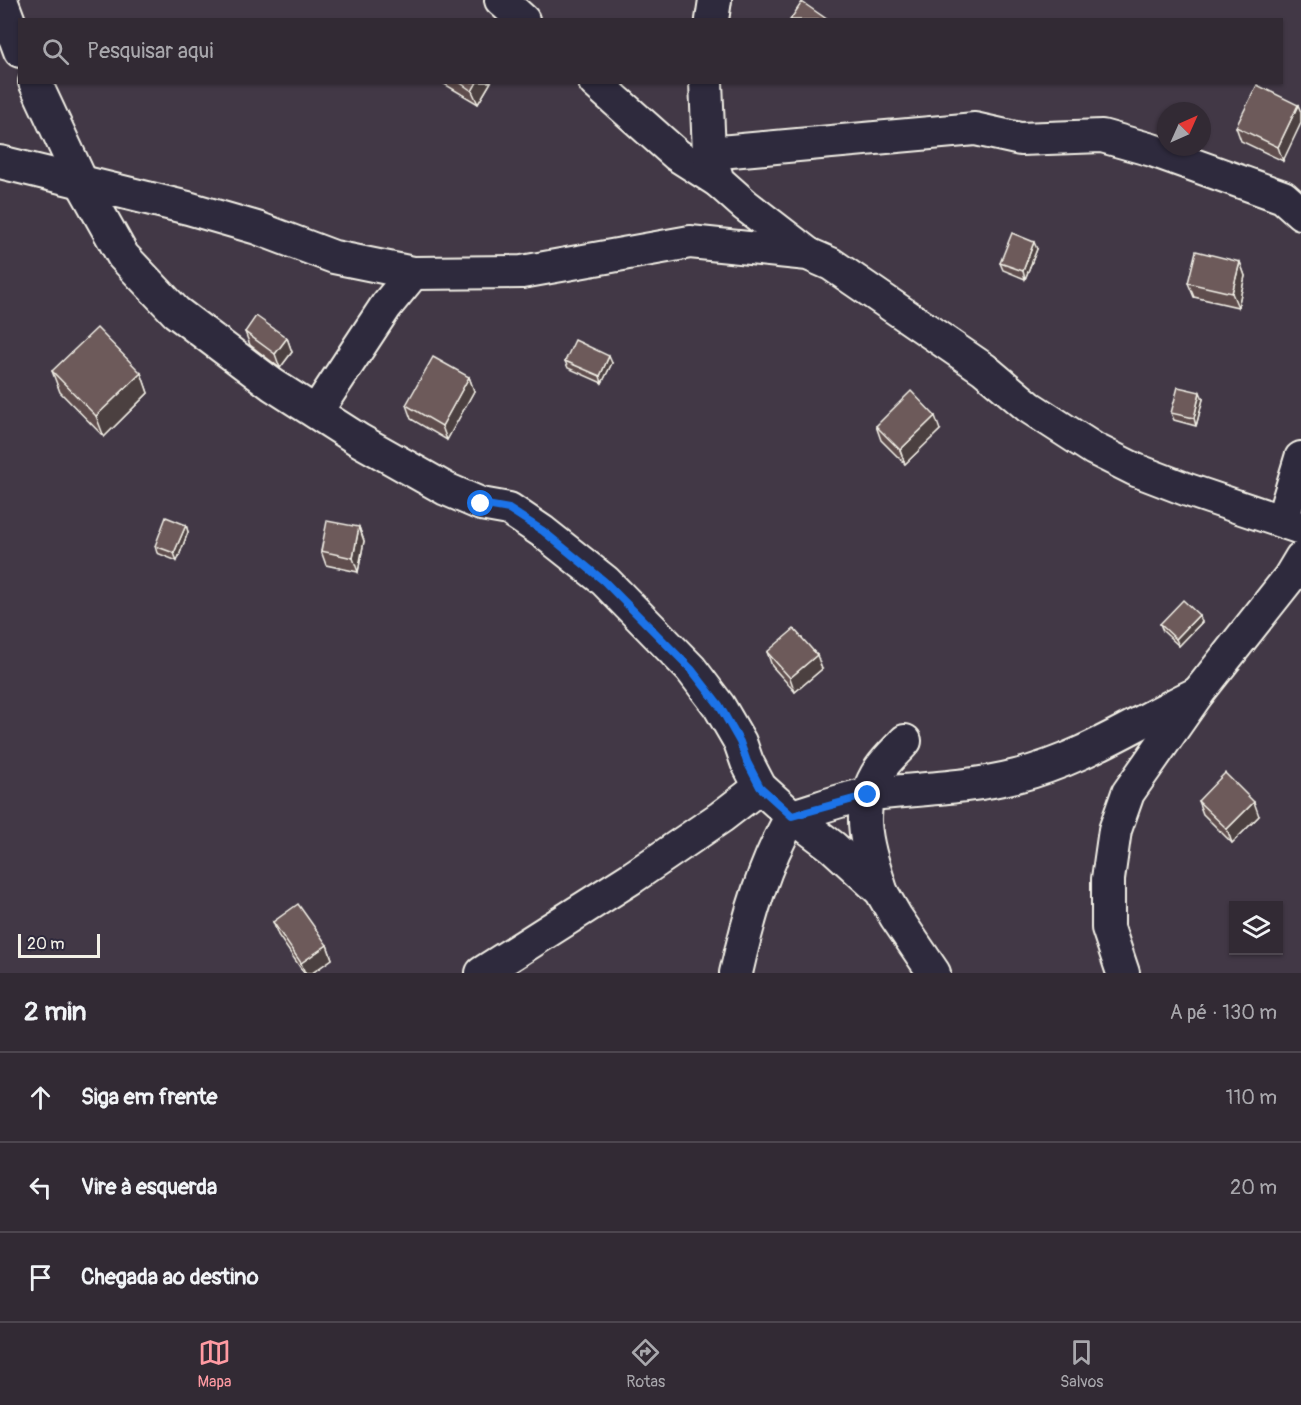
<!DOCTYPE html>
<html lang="pt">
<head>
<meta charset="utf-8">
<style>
  :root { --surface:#322a34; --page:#3d3640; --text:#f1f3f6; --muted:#a8a7ac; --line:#4d464f; --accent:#ff9aa2 }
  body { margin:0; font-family:Pangolin,sans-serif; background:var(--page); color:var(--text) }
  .controls { position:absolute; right:18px; bottom:18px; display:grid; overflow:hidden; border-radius:0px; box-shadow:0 2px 4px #0004 }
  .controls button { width:54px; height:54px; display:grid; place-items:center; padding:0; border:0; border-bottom:2px solid var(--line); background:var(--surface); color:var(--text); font:30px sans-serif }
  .compass { position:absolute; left:1157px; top:102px; width:54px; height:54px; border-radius:50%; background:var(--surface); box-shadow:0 2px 4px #0004; rotate:45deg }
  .scale { position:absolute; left:18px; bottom:15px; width:82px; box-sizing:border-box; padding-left:6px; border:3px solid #f4f1e8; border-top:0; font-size:16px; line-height:21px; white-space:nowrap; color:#f4f1e8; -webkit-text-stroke:4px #2f2a3d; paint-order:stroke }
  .stop { position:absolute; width:18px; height:18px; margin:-14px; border:4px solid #1a73e8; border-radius:50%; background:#fff }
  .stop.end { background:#1a73e8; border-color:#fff; box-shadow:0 2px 6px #0008 }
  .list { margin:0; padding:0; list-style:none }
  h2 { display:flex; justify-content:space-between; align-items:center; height:78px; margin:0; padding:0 24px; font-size:26px }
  h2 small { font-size:20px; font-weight:400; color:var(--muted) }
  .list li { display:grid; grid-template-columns:39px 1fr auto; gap:18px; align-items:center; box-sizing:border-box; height:90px; padding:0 24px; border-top:2px solid var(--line) }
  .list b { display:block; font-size:22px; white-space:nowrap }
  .list em { font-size:20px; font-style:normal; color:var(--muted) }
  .icon { flex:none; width:33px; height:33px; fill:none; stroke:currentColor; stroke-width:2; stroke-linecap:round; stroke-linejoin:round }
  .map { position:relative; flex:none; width:1301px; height:973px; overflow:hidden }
  .search { position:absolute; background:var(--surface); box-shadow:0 2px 4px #0004; left:18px; right:18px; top:18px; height:66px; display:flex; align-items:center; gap:15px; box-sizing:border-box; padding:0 21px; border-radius:0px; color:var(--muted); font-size:22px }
  .sheet { height:348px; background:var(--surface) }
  nav { display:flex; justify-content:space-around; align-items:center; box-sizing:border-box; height:84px; border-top:2px solid var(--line); background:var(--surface); font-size:16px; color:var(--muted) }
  nav a { display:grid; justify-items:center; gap:3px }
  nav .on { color:var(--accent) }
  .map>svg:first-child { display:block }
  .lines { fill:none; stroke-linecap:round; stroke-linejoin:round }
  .minor-casing { stroke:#f4f1e8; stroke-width:36 }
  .minor { stroke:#2f2a3d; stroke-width:32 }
  .wall { fill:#5e4d4d; stroke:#f4f1e8; stroke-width:1.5 }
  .shaded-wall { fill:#4c3f3f; stroke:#f4f1e8; stroke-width:1.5 }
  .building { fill:#6d5a5a; stroke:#f4f1e8; stroke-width:1.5 }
  .route { stroke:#1a73e8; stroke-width:8 }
</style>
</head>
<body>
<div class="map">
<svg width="1301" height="973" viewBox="0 0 1301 973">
  <rect width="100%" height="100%" fill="#423846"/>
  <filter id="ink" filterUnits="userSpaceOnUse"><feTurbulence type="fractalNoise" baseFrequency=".0167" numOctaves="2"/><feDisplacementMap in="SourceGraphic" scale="12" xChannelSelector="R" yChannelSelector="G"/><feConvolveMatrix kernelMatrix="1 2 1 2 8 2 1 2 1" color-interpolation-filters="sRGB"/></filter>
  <g filter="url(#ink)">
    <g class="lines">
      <g class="minor-casing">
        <g id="minor">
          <polyline points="1,0 20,51"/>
          <polyline points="501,0 523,20"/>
          <polyline points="712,20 715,0"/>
          <polyline points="35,82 82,183 123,256 176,312 273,385 359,440 446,489 481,504 509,509 543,532 605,581 691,669 719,706 740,742 747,762 760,787 792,816 833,847 881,891 896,917 934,973"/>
          <polyline points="595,82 677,155 718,181"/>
          <polyline points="706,82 709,153 718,181 745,205 807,253"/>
          <polyline points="709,153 975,129 1020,139 1102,136 1152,150 1283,197 1301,213"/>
          <polyline points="0,162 188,208 257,228 334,257 413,273 522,272 690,242 808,254 831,264 869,290 984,369 1029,407 1094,449 1136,470 1188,490 1301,528"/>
          <polyline points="316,412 386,306 413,273"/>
          <polyline points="1282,521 1301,458"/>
          <path d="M881 890C868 848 853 809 880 769 887 759 897 750 905 741"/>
          <polyline points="482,973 633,877 721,817 760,787"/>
          <path d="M736 973C748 920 764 863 792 816 817 809 846 797 871 794 919 789 968 788 1016 776 1081 760 1137 722 1198 693"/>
          <polyline points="1123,973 1108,928 1108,879 1115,830 1128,793 1198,693 1289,578 1301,558"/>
        </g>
      </g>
      <use href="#minor" class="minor"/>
    </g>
    <g class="wall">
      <polygon points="441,82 491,82 478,104"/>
      <polygon points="1298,105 1283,161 1241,141 1236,127"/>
      <polygon points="1037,249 1025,279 1003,270 1000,263"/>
      <polygon points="1240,262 1245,276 1238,307 1194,297 1188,283"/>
      <polygon points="245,332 287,338 292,352 280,368 250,345"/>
      <polygon points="565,361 612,363 602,383 568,368"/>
      <polygon points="52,371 141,373 148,393 104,437 60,392"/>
      <polygon points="469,377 474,391 447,440 411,419 406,405"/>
      <polygon points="1203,399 1196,426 1174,420 1171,413"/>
      <polygon points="876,426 940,430 905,464 881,440"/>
      <polygon points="186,525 188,532 177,561 157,553 155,546"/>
      <polygon points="359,527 364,541 358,572 326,565 321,551"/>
      <polygon points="1199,615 1202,622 1179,646 1163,631 1160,624"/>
      <polygon points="767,652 822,669 795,692 772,666"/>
      <polygon points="1198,801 1259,816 1232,843 1203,814"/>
      <polygon points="273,922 327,945 332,959 312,973 304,973 278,935"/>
    </g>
    <g class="shaded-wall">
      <polygon points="477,82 491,82 478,104 472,91"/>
      <polygon points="1298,105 1301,112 1301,123 1283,161 1278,147"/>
      <polygon points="1034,242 1037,249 1025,279 1023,271"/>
      <polygon points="1240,262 1245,276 1238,307 1232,293"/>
      <polygon points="287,338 292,352 280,368 275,354"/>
      <polygon points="609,356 612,363 602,383 600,376"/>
      <polygon points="141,373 148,393 104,437 96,416"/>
      <polygon points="469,377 474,391 447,440 442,426"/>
      <polygon points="1200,392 1203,399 1196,426 1194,418"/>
      <polygon points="935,416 940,430 905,464 900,450"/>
      <polygon points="186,525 188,532 177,561 174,553"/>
      <polygon points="359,527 364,541 358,572 353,558"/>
      <polygon points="1199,615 1202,622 1179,646 1176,639"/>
      <polygon points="817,655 822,669 795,692 790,678"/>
      <polygon points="1254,802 1259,816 1232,843 1227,829"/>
      <polygon points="327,945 332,959 312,973 305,973 301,963"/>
    </g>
    <g class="building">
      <polygon points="802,2 828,20 790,20"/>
      <polygon points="459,82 477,82 472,91"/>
      <polygon points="1257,85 1298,105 1278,147 1236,127"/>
      <polygon points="1012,233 1034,242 1023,271 1000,263"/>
      <polygon points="1196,251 1240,262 1232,293 1188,283"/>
      <polygon points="256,316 287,338 275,354 245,332"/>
      <polygon points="97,328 141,373 96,416 52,371"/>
      <polygon points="575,340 609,356 600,376 565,361"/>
      <polygon points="433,357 469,377 442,426 406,405"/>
      <polygon points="1178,387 1200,392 1194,418 1171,413"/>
      <polygon points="911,391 935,416 900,450 876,426"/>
      <polygon points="166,517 186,525 174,553 155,546"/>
      <polygon points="327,521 359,527 353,558 321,551"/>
      <polygon points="1183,600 1199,615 1176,639 1160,624"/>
      <polygon points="794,629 817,655 790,678 767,652"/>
      <polygon points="1225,773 1254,802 1227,829 1198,801"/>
      <polygon points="298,904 327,945 301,963 273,922"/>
    </g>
  </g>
  <g class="lines" filter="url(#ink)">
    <polyline class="route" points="481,504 509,509 543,531 604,581 691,669 719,705 740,742 747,762 760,787 792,816 868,795"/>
  </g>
</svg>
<div class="controls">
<button><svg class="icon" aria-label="layers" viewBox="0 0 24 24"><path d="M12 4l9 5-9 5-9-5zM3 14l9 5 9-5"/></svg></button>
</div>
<svg class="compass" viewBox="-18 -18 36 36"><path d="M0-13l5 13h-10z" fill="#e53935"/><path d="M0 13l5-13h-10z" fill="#a8a7ac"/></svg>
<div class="scale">20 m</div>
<div class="stop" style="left:481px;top:504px"></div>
<div class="stop end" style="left:868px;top:795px"></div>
<div class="search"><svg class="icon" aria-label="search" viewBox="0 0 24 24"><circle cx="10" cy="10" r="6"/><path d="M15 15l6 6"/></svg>Pesquisar aqui</div>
</div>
<section class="sheet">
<h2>2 min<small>A pé · 130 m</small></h2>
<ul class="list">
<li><svg class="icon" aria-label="ahead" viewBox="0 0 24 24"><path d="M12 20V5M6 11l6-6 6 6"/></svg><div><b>Siga em frente</b></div><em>110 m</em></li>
<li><svg class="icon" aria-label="left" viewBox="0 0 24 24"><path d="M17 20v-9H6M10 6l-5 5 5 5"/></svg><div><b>Vire à esquerda</b></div><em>20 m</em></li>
<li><svg class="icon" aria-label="arrive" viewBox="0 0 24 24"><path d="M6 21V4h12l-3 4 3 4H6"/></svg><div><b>Chegada ao destino</b></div></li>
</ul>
</section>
<nav>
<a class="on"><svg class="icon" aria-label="map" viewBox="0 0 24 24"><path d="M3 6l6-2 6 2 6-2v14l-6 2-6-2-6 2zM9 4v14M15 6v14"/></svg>Mapa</a>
<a><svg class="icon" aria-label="directions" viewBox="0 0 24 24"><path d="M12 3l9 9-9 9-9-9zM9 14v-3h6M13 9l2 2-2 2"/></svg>Rotas</a>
<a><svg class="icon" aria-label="saved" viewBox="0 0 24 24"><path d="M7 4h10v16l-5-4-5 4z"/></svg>Salvos</a>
</nav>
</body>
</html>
